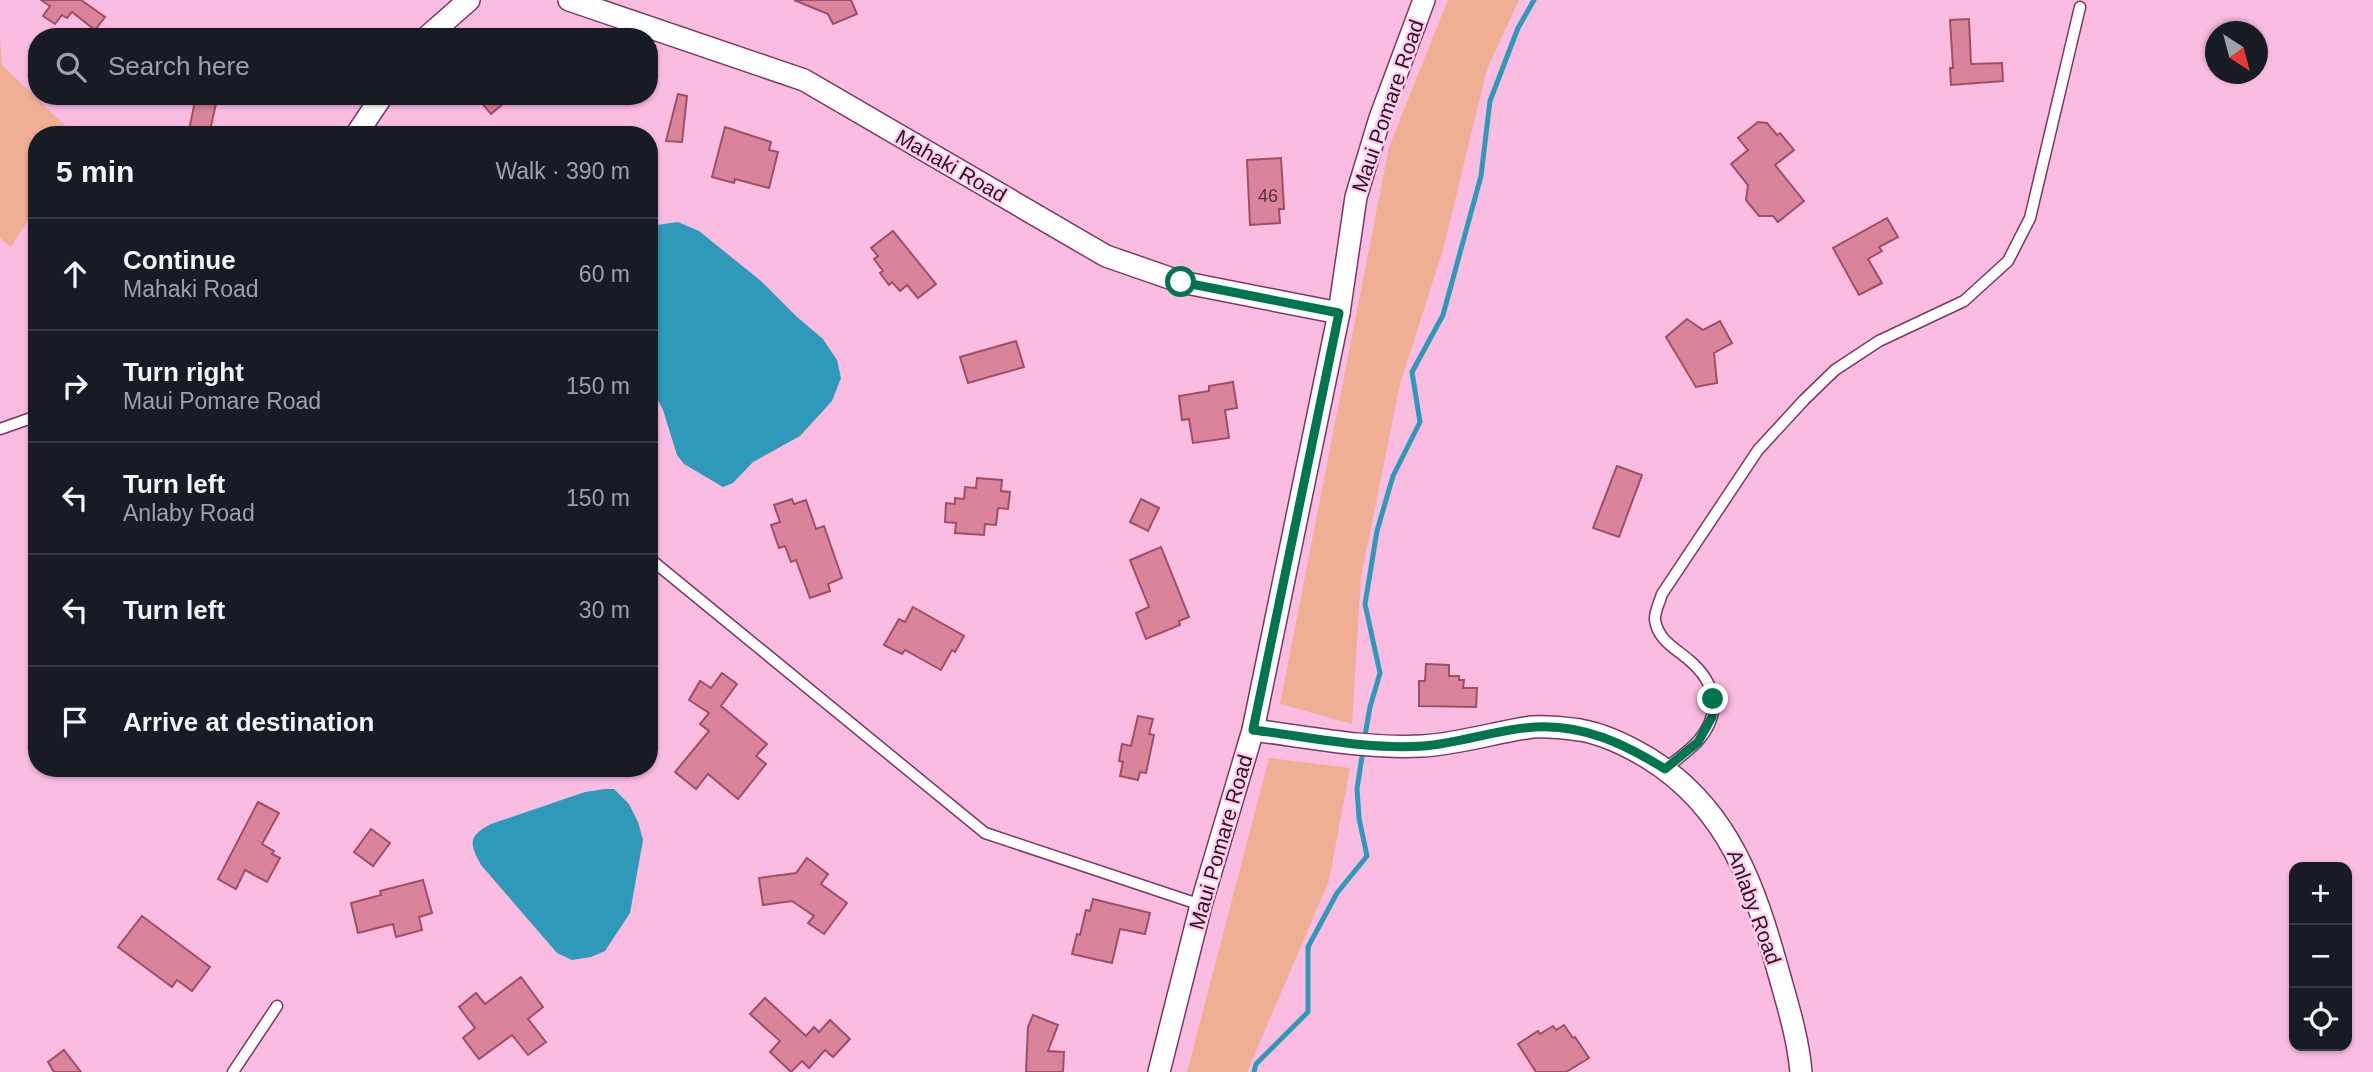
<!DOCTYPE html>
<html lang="en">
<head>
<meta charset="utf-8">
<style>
  :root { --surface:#171b24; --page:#242831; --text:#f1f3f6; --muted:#9ea1a6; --line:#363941 }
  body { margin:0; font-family:Helvetica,sans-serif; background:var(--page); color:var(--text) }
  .controls { position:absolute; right:21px; bottom:21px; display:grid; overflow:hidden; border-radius:14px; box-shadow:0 2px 5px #0004 }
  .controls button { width:63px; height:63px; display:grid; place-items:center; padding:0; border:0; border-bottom:2px solid var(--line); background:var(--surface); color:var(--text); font:35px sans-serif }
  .compass { position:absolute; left:2205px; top:21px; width:63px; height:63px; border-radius:50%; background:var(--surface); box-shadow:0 2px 5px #0004; rotate:144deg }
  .stop { position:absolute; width:21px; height:21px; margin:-16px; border:5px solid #007550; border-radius:50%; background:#fff }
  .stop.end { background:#007550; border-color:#fff; box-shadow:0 2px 7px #0008 }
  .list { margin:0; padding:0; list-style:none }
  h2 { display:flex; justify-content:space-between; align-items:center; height:91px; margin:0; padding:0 28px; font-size:30px }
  h2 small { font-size:23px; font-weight:400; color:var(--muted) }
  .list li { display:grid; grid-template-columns:46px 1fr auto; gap:21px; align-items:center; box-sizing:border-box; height:112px; padding:0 28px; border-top:2px solid var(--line) }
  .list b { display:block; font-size:26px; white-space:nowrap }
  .list p { margin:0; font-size:23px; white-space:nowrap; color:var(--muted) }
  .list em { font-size:23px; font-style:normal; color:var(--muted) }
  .icon { flex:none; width:38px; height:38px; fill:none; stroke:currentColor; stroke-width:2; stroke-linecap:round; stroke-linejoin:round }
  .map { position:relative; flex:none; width:2373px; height:1072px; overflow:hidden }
  .search { position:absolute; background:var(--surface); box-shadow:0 2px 5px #0004; left:28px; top:28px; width:630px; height:77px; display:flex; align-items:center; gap:18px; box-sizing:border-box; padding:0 24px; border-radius:28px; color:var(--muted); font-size:26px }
  .panel { position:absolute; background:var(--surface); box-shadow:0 2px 5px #0004; left:28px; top:126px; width:630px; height:651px; border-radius:28px }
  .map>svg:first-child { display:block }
  .green { fill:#efaf95 }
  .water { fill:#2f99b9 }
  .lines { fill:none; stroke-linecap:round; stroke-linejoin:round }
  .stream { stroke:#2f99b9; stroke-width:5 }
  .building { fill:#d9849b; stroke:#9e4f66; stroke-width:2 }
  .service-casing { stroke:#7a3863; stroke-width:13 }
  .minor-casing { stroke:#7a3863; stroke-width:24 }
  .service { stroke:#fff; stroke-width:10 }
  .minor { stroke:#fff; stroke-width:21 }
  .route { stroke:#007550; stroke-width:9 }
  .labels { text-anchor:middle; stroke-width:5; stroke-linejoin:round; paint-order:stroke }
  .number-label { font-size:18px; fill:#5a2f42 }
  .street-label { font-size:21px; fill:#2f1325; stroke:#ffcfeb }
</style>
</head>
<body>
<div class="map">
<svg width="2373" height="1072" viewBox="0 0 2373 1072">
  <rect width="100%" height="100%" fill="#fbbce2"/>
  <g class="green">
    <polygon points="1448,0 1519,0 1487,69 1443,250 1400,384 1361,577 1352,724 1280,704 1389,147"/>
    <polygon points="0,38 2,65 75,135 37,135 37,206 11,247 0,238"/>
    <polygon points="1269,758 1350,768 1329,881 1247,1072 1187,1072"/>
  </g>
  <g class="water">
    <polygon points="678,222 699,231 761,281 797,317 823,339 837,360 841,378 832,401 800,436 753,462 733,483 723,487 684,464 677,455 663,410 649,383 649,230 657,225"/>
    <path d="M605 789H614L629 804 638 822 643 840 630 913 605 951 591 957 572 960 557 953 481 865C469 843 468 836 491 824L585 792Z"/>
  </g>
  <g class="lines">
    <g class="stream">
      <polyline points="1364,741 1370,707 1380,673 1365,604 1377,531 1393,476 1420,422 1412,372 1443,315 1481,176 1490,101 1518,28 1534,0"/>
      <polyline points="1254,1072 1256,1064 1308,1012 1308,947 1337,893 1367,856 1359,818 1357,789 1363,750"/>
    </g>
  </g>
  <g class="building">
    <polygon points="41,0 81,0 105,17 95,30 72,12 67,18 62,15 55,24 43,16 50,6"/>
    <polygon points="794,0 851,0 857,14 833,24 828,14"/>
    <polygon points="1969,19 1971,64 2002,63 2003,81 1951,85 1950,68 1953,68 1950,20"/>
    <polygon points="678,94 687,96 682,142 666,141"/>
    <polygon points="196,96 217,99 209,135 188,135"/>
    <polygon points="476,96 512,96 491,114"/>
    <polygon points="1758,122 1767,123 1777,135 1780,133 1794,150 1775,165 1804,201 1778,222 1773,216 1759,216 1746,200 1748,185 1731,164 1748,150 1738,138"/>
    <polygon points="725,127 771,142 769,150 778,152 769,188 735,179 734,183 712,177"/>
    <polygon points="1281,158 1284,209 1279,209 1280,223 1250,225 1247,160"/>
    <polygon points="1887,218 1898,237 1879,247 1882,251 1868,259 1882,283 1859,295 1833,248"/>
    <polygon points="893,231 936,284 918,298 907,285 900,291 892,282 889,285 880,273 883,271 874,259 878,256 871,248"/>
    <polygon points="1687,319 1703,330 1720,321 1732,343 1714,353 1717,383 1696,387 1666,337"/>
    <polygon points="1016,341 1024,367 968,383 960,357"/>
    <polygon points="1233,382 1237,408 1225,410 1229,438 1193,443 1189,419 1182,420 1179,396 1209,391 1209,386"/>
    <polygon points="1617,466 1642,475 1619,537 1593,528"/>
    <polygon points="977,478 1002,480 1001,491 1010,492 1008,509 998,508 996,525 985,524 984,535 955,533 956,523 945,522 946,503 955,504 955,498 964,499 965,487 976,488"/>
    <polygon points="792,499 794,504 806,500 816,529 824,526 842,578 828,584 830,591 810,598 796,560 791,562 785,546 779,548 771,525 780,522 774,505"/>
    <polygon points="1141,499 1159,508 1148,531 1130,522"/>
    <polygon points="1161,547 1189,617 1179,621 1180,625 1146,639 1136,613 1149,607 1130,560"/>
    <polygon points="913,607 964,636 955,652 952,650 941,670 905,650 902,654 884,645 899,619 905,622"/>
    <polygon points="1426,664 1449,665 1449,676 1459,676 1459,680 1464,680 1463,688 1477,688 1476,707 1419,706 1419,681 1425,681"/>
    <polygon points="722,673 737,684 721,706 767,744 756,756 766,764 738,799 708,774 696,789 675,772 709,731 700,724 709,713 689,700 700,681 711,688"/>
    <polygon points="1138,716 1153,719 1149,734 1154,735 1146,773 1140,772 1138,780 1120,776 1123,762 1119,761 1122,744 1131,746"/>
    <polygon points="258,802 279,813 262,844 274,851 272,854 280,858 267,882 245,870 236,889 218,879"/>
    <polygon points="371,829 390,843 373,866 354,852"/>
    <polygon points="807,858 828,874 821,884 847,903 824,934 808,923 814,916 792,901 763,905 759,878 796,873"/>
    <polygon points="423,880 432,913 419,917 422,930 396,937 393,924 358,933 351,903 381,895 380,891"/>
    <polygon points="1093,899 1150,913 1145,934 1120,929 1112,963 1072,954 1077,934 1080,935 1086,910 1090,911"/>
    <polygon points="142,916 210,967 192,991 177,980 172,987 118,947"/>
    <polygon points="521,977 543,1007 528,1019 546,1042 528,1055 512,1035 479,1059 463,1038 475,1028 459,1007 476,993 485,1004"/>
    <polygon points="765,998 806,1036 814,1027 819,1032 830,1020 850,1039 833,1057 825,1050 809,1068 802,1061 791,1072 770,1052 780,1041 750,1014"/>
    <polygon points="1033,1015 1058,1025 1048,1051 1064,1052 1063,1072 1026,1072 1028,1027"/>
    <polygon points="1564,1025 1573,1038 1575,1037 1589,1058 1566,1072 1536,1072 1518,1044 1538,1031 1540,1034 1553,1026 1556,1030"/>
    <polygon points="64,1050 81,1072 54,1072 48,1062"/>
  </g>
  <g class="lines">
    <g class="service-casing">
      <g id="service">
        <polyline points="0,429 37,416"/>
        <polyline points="649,558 985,833 1201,905"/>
        <path d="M1665 769C1676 760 1689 751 1698 741 1723 712 1716 683 1689 660 1675 648 1658 640 1655 620 1654 613 1660 601 1662 594L1758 450 1804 400 1835 370 1879 341 1964 301 2008 261 2030 218 2080 7"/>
        <polyline points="233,1072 277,1006"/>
      </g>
    </g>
    <g class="minor-casing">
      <g id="minor">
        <polyline points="569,0 804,80 1106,256 1181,282 1339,313"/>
        <polyline points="427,37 469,0"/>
        <polyline points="356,135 382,96"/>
        <path d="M1253 730C1309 737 1366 749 1422 746 1459 744 1496 732 1532 727 1547 726 1565 728 1580 730 1603 734 1628 746 1648 758 1729 808 1755 887 1779 974 1788 1006 1798 1038 1801 1072"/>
        <polyline points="1159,1072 1201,905 1253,730 1339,313 1356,197 1380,118 1424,0"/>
      </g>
    </g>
    <use href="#service" class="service"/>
    <use href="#minor" class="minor"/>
  </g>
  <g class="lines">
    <path class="route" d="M1181 282 1339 313 1253 730C1309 737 1368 750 1424 746 1461 743 1498 729 1535 727 1583 724 1625 744 1665 769L1698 742 1712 717 1713 699"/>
  </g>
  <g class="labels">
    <g class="number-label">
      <text x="1268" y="202">46</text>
    </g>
    <g class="street-label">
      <text transform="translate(1388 106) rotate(-71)" y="7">Maui Pomare Road</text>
      <text transform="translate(951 166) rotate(30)" y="7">Mahaki Road</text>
      <text transform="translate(1221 842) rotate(-74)" y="7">Maui Pomare Road</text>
      <text transform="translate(1754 907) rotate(70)" y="7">Anlaby Road</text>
    </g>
  </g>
</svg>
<div class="controls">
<button>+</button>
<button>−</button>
<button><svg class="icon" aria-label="locate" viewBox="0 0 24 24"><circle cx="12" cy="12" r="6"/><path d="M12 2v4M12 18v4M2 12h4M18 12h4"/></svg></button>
</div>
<svg class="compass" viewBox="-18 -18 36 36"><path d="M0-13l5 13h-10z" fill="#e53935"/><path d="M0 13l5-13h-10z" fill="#9ea1a6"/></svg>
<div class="stop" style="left:1181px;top:282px"></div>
<div class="stop end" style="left:1713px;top:699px"></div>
<div class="search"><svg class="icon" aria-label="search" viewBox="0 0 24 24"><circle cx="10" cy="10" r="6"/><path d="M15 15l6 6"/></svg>Search here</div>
<section class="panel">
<h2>5 min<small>Walk · 390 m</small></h2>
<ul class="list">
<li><svg class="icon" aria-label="ahead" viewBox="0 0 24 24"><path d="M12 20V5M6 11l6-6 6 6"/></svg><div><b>Continue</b><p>Mahaki Road</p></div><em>60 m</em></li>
<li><svg class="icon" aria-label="right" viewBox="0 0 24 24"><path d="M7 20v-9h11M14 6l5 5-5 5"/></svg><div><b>Turn right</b><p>Maui Pomare Road</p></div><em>150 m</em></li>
<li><svg class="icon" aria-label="left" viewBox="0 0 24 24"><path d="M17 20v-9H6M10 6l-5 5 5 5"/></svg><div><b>Turn left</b><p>Anlaby Road</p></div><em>150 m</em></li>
<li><svg class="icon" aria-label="left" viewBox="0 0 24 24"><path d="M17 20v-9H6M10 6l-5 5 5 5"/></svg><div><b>Turn left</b></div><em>30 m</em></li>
<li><svg class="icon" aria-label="arrive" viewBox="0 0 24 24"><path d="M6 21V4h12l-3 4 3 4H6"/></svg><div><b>Arrive at destination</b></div></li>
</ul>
</section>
</div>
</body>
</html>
